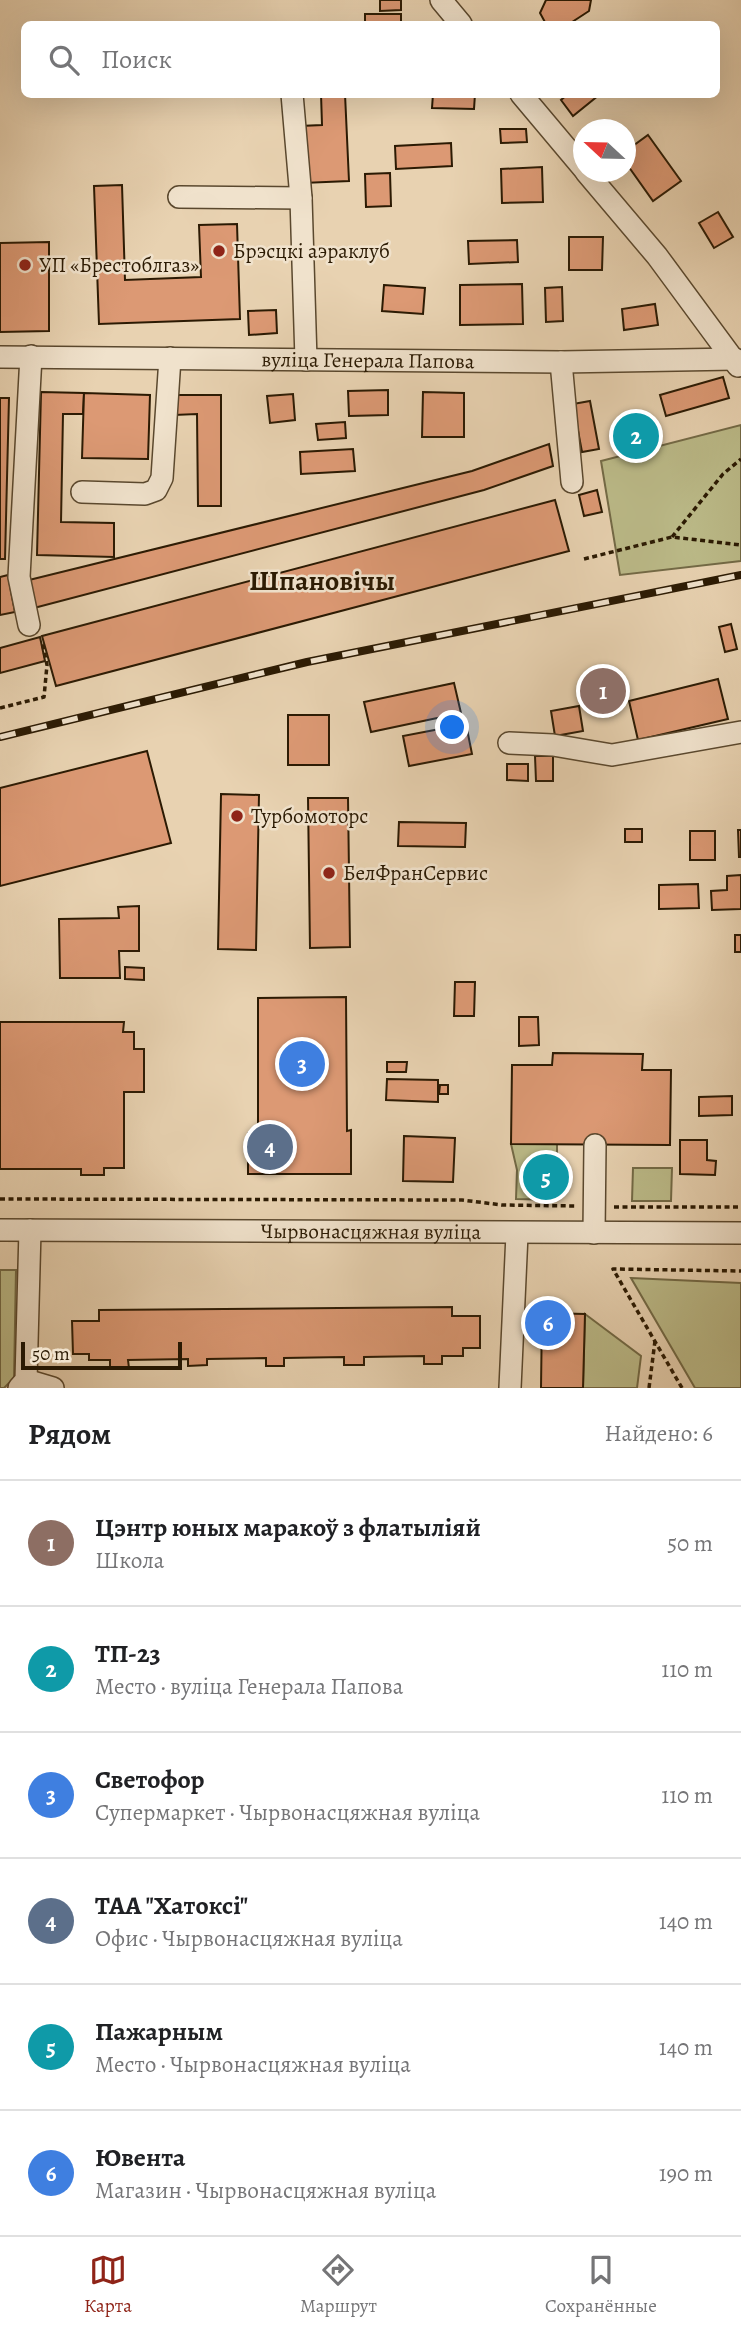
<!DOCTYPE html>
<html lang="ru">
<head>
<meta charset="utf-8">
<style>
  :root { --surface:#fff; --page:#f2f2f2; --text:#202124; --muted:#757577; --line:#e0e0e0; --accent:#8f2418 }
  body { margin:0; font-family:Alegreya,serif; background:var(--page); color:var(--text) }
  .compass { position:absolute; left:573px; top:119px; width:63px; height:63px; border-radius:50%; background:var(--surface); box-shadow:0 7px 28px #0002; rotate:292deg }
  .scale { position:absolute; left:21px; bottom:18px; width:161px; box-sizing:border-box; padding-left:7px; border:4px solid #2b1a03; border-top:0; font-size:19px; line-height:24px; white-space:nowrap; color:#2b1a03; -webkit-text-stroke:5px #f0e2cc; paint-order:stroke }
  .you { position:absolute; left:453px; top:728px; width:24px; height:24px; margin:-18px; border:5px solid #fff; border-radius:50%; background:#1a73e8; box-shadow:0 0 0 10px #1a73e833 }
  .badge { display:grid; place-items:center; width:46px; height:46px; border-radius:50%; background:var(--accent); color:#fff; font-size:23px; font-weight:700 }
  .pin { position:absolute; translate:-50% -50%; border:4px solid #fff; box-shadow:0 2px 7px #0006 }
  .list { margin:0; padding:0; list-style:none }
  h2 { display:flex; justify-content:space-between; align-items:center; height:91px; margin:0; padding:0 28px; font-size:30px }
  h2 small { font-size:23px; font-weight:400; color:var(--muted) }
  .list li { display:grid; grid-template-columns:46px 1fr auto; gap:21px; align-items:center; box-sizing:border-box; height:126px; padding:0 28px; border-top:2px solid var(--line) }
  .list b { display:block; font-size:26px; white-space:nowrap }
  .list p { margin:0; font-size:23px; white-space:nowrap; color:var(--muted) }
  .list em { font-size:23px; font-style:normal; color:var(--muted) }
  .icon { flex:none; width:38px; height:38px; fill:none; stroke:currentColor; stroke-width:2; stroke-linecap:round; stroke-linejoin:round }
  .map { position:relative; flex:none; width:741px; height:1388px; overflow:hidden }
  .search { position:absolute; background:var(--surface); box-shadow:0 7px 28px #0002; left:21px; right:21px; top:21px; height:77px; display:flex; align-items:center; gap:18px; box-sizing:border-box; padding:0 24px; border-radius:10px; color:var(--muted); font-size:26px }
  .sheet { height:847px; background:var(--surface) }
  nav { display:flex; justify-content:space-around; align-items:center; box-sizing:border-box; height:98px; border-top:2px solid var(--line); background:var(--surface); font-size:19px; color:var(--muted) }
  nav a { display:grid; justify-items:center; gap:4px }
  nav .on { color:var(--accent) }
  .map>svg:first-child { display:block }
  .green { fill:#bbba88; stroke:#736a46; stroke-width:2 }
  .building { fill:#dc9974; stroke:#2b1a03; stroke-width:2 }
  .lines { fill:none; stroke-linecap:round; stroke-linejoin:round }
  .minor-casing { stroke:#5a482e; stroke-width:24 }
  .path { stroke:#2b1a03; stroke-width:3.5; stroke-dasharray:5 3.5; stroke-linecap:butt }
  .minor { stroke:#f0e2cc; stroke-width:21 }
  .rail-casing { stroke:#2b1a03; stroke-width:8 }
  .rail { stroke:#f0e2cc; stroke-width:5; stroke-dasharray:16; stroke-linecap:butt }
  .poi-dot { fill:#8f2418; stroke:#f0e2cc; stroke-width:2.5 }
  .labels { text-anchor:middle; stroke-width:5; stroke-linejoin:round; paint-order:stroke }
  .poi-label { font-size:21px; fill:#2b1a03; stroke:#f0e2cc; text-anchor:start }
  .street-label { font-size:21px; fill:#2b1a03; stroke:#f0e2cc }
  .district-label { font-size:28px; font-weight:bold; fill:#2b1a03; stroke:#f0e2cc }
</style>
</head>
<body>
<div class="map">
<svg width="741" height="1388" viewBox="0 0 741 1388">
  <rect width="100%" height="100%" fill="#e8d2b1"/>
  <filter id="stains"><feTurbulence type="fractalNoise" baseFrequency=".00286" numOctaves="4"/><feColorMatrix values="0 0 0 0 .2 0 0 0 0 .09 0 0 0 0 .02 0 0 0 .5 -.17"/></filter>
  <radialGradient id="worn" r=".72"><stop offset=".6" stop-color="#630" stop-opacity="0"/><stop offset="1" stop-color="#630" stop-opacity=".3"/></radialGradient>
  <g class="green">
    <polygon points="741,425 741,561 620,575 601,461"/>
    <polygon points="511,1144 557,1144 557,1200 516,1199 517,1170"/>
    <polygon points="633,1168 672,1168 671,1201 632,1201"/>
    <polygon points="0,1270 16,1270 14,1378 4,1388 0,1388"/>
    <polygon points="631,1278 741,1283 741,1388 695,1388"/>
    <polygon points="585,1314 641,1356 637,1388 583,1388"/>
  </g>
  <g class="building">
    <polygon points="380,0 401,0 401,10 380,11"/>
    <polygon points="546,0 591,0 589,11 569,24 546,24 540,13"/>
    <rect x="365" y="14" width="36" height="10"/>
    <polygon points="110,23 250,24 110,24"/>
    <polygon points="321,94 345,94 349,181 303,183 300,126 322,125"/>
    <polygon points="433,94 475,94 474,109 432,108"/>
    <polygon points="568,94 599,94 599,95 573,116 561,100"/>
    <polygon points="500,129 526,129 527,142 501,143"/>
    <polygon points="648,135 681,181 653,201 626,163 626,151"/>
    <polygon points="451,143 452,166 396,169 395,146"/>
    <polygon points="542,167 543,202 502,203 501,169"/>
    <polygon points="390,173 391,206 366,207 365,174"/>
    <polygon points="122,185 125,280 201,277 199,225 237,224 240,319 99,324 94,186"/>
    <polygon points="718,212 733,237 714,248 699,223"/>
    <polygon points="569,237 603,237 602,270 569,270"/>
    <polygon points="517,240 518,262 469,264 468,241"/>
    <polygon points="49,242 49,331 0,332 0,243"/>
    <polygon points="522,284 523,324 460,325 460,285"/>
    <polygon points="384,285 425,288 423,314 382,311"/>
    <polygon points="562,287 563,321 546,322 545,288"/>
    <polygon points="655,304 658,325 624,330 622,309"/>
    <polygon points="276,310 277,333 249,335 248,311"/>
    <polygon points="723,377 729,398 666,416 660,395"/>
    <polygon points="388,390 388,415 349,416 348,391"/>
    <polygon points="41,392 84,393 83,414 63,414 61,522 114,523 114,557 37,555"/>
    <polygon points="423,392 464,393 464,437 422,437"/>
    <polygon points="84,393 150,395 148,459 82,458"/>
    <polygon points="293,394 295,420 270,423 267,396"/>
    <polygon points="174,395 221,395 221,506 198,506 197,414 174,415"/>
    <polygon points="0,398 9,398 5,559 0,559"/>
    <polygon points="590,401 599,449 582,452 573,404"/>
    <polygon points="345,422 346,438 318,440 316,424"/>
    <polygon points="650,424 654,442 623,449 619,431"/>
    <polygon points="549,444 553,466 484,490 34,608 29,580 472,471"/>
    <polygon points="353,449 355,471 301,474 300,452"/>
    <polygon points="597,490 602,512 584,516 579,495"/>
    <polygon points="555,500 569,551 56,686 42,636"/>
    <polygon points="8,575 15,612 0,615 0,577"/>
    <polygon points="731,624 737,649 725,652 719,627"/>
    <polygon points="40,637 45,661 0,673 0,648"/>
    <polygon points="718,679 728,719 638,740 629,701"/>
    <polygon points="454,683 461,713 371,732 364,702"/>
    <polygon points="579,706 583,731 555,736 551,711"/>
    <rect x="288" y="715" width="41" height="50"/>
    <polygon points="466,724 472,754 409,766 403,736"/>
    <polygon points="147,751 171,843 0,886 0,788"/>
    <polygon points="535,756 553,756 553,781 536,781"/>
    <polygon points="507,764 528,764 528,781 507,780"/>
    <polygon points="221,794 259,795 256,950 218,949"/>
    <polygon points="308,798 348,798 350,947 310,948"/>
    <polygon points="399,822 466,823 465,847 398,846"/>
    <rect x="625" y="829" width="17" height="13"/>
    <polygon points="738,830 741,830 741,857 739,857"/>
    <rect x="690" y="831" width="25" height="29"/>
    <polygon points="741,875 741,909 712,910 711,891 727,890 727,876"/>
    <polygon points="698,884 699,908 659,909 659,885"/>
    <polygon points="139,906 139,951 119,951 120,978 60,978 59,919 119,918 118,907"/>
    <rect x="735" y="935" width="6" height="17"/>
    <polygon points="125,967 144,968 144,980 125,979"/>
    <polygon points="455,982 475,982 474,1016 454,1016"/>
    <polygon points="346,997 347,1131 351,1130 351,1174 248,1174 248,1133 258,1133 258,998"/>
    <polygon points="519,1017 538,1017 539,1045 519,1046"/>
    <polygon points="0,1022 124,1022 123,1032 134,1032 134,1049 144,1049 144,1092 124,1092 124,1168 104,1168 104,1175 81,1175 81,1169 0,1169"/>
    <polygon points="553,1053 643,1054 642,1070 671,1070 670,1145 511,1144 512,1065 552,1065"/>
    <polygon points="387,1062 407,1062 406,1072 387,1072"/>
    <polygon points="387,1079 438,1080 438,1102 386,1100"/>
    <polygon points="440,1085 448,1085 448,1094 439,1094"/>
    <polygon points="732,1096 732,1115 699,1116 699,1097"/>
    <polygon points="404,1136 455,1138 453,1182 403,1181"/>
    <polygon points="680,1140 707,1140 707,1160 716,1161 715,1175 680,1174"/>
    <polygon points="452,1307 452,1316 480,1316 480,1348 463,1348 463,1356 442,1356 442,1364 424,1364 424,1356 364,1357 364,1365 344,1365 344,1357 284,1358 284,1366 266,1366 266,1358 207,1359 207,1365 188,1366 188,1359 128,1360 129,1368 110,1368 110,1360 89,1360 89,1354 73,1354 72,1321 99,1321 99,1310"/>
    <polygon points="542,1313 585,1314 583,1388 541,1388"/>
  </g>
  <g class="lines">
    <g class="minor-casing">
      <g id="minor">
        <polyline points="441,0 461,24"/>
        <polyline points="292,94 301,198 306,360"/>
        <polyline points="521,94 584,169"/>
        <polyline points="586,172 657,256 738,366"/>
        <polyline points="179,197 301,198"/>
        <path id="s1" d="M0 357 561 362 735 359"/>
        <polyline points="561,362 572,482"/>
        <polyline points="82,492 145,494 156,490 162,478 170,358"/>
        <polyline points="29,625 19,577 31,356"/>
        <polyline points="509,743 553,745 612,755 741,732"/>
        <path id="s2" d="M0 1230 741 1233"/>
        <polyline points="594,1233 595,1145"/>
        <polyline points="26,1380 53,1388"/>
        <polyline points="19,1388 26,1380 30,1230"/>
        <polyline points="510,1388 517,1234"/>
      </g>
    </g>
    <g class="path">
      <polyline points="672,537 723,474 741,459"/>
      <polyline points="584,559 672,537 741,545"/>
      <polyline points="0,708 44,697 47,665 42,641"/>
      <polyline points="0,1199 462,1200 502,1205 575,1206"/>
      <polyline points="614,1207 741,1207"/>
      <polyline points="649,1388 655,1341"/>
      <polyline points="682,1388 613,1269 741,1271"/>
    </g>
    <use href="#minor" class="minor"/>
    <g class="rail-casing">
      <polyline id="rail" points="0,737 307,662 741,575"/>
    </g>
    <use href="#rail" class="rail"/>
  </g>
  <g class="poi-dot">
    <circle cx="219" cy="251" r="7"/>
    <circle cx="25" cy="265" r="7"/>
    <circle cx="237" cy="816" r="7"/>
    <circle cx="329" cy="873" r="7"/>
  </g>
  <g class="labels">
    <g class="poi-label">
      <text x="233" y="258">Брэсцкі аэраклуб</text>
      <text x="39" y="272">УП «Брестоблгаз»</text>
      <text x="251" y="823">Турбомоторс</text>
      <text x="343" y="880">БелФранСервис</text>
    </g>
    <g class="street-label">
      <text dy="7" stroke="none"><textPath href="#s1" startOffset="368">вуліца Генерала Папова</textPath></text>
      <text dy="7" stroke="none"><textPath href="#s2" startOffset="371">Чырвонасцяжная вуліца</textPath></text>
    </g>
    <g class="district-label">
      <text x="322" y="590">Шпановічы</text>
    </g>
  </g>
  <rect width="100%" height="100%" filter="url(#stains)"/>
  <rect width="100%" height="100%" fill="url(#worn)"/>
</svg>
<svg class="compass" viewBox="-18 -18 36 36"><path d="M0-13l5 13h-10z" fill="#e53935"/><path d="M0 13l5-13h-10z" fill="#757577"/></svg>
<div class="scale">50 m</div>
<div class="you"></div>
<div class="pin badge" style="left:603px;top:691px;background:#8d6e63">1</div>
<div class="pin badge" style="left:636px;top:436px;background:#0f9aa8">2</div>
<div class="pin badge" style="left:302px;top:1064px;background:#3f7fe0">3</div>
<div class="pin badge" style="left:270px;top:1147px;background:#5c6f8a">4</div>
<div class="pin badge" style="left:546px;top:1177px;background:#0f9aa8">5</div>
<div class="pin badge" style="left:548px;top:1323px;background:#3f7fe0">6</div>
<div class="search"><svg class="icon" aria-label="search" viewBox="0 0 24 24"><circle cx="10" cy="10" r="6"/><path d="M15 15l6 6"/></svg>Поиск</div>
</div>
<section class="sheet">
<h2>Рядом<small>Найдено: 6</small></h2>
<ul class="list">
<li><span class="badge" style="background:#8d6e63">1</span><div><b>Цэнтр юных маракоў з флатыліяй</b><p>Школа</p></div><em>50 m</em></li>
<li><span class="badge" style="background:#0f9aa8">2</span><div><b>ТП-23</b><p>Место · вуліца Генерала Папова</p></div><em>110 m</em></li>
<li><span class="badge" style="background:#3f7fe0">3</span><div><b>Светофор</b><p>Супермаркет · Чырвонасцяжная вуліца</p></div><em>110 m</em></li>
<li><span class="badge" style="background:#5c6f8a">4</span><div><b>ТАА &quot;Хатоксі&quot;</b><p>Офис · Чырвонасцяжная вуліца</p></div><em>140 m</em></li>
<li><span class="badge" style="background:#0f9aa8">5</span><div><b>Пажарным</b><p>Место · Чырвонасцяжная вуліца</p></div><em>140 m</em></li>
<li><span class="badge" style="background:#3f7fe0">6</span><div><b>Ювента</b><p>Магазин · Чырвонасцяжная вуліца</p></div><em>190 m</em></li>
</ul>
</section>
<nav>
<a class="on"><svg class="icon" aria-label="map" viewBox="0 0 24 24"><path d="M3 6l6-2 6 2 6-2v14l-6 2-6-2-6 2zM9 4v14M15 6v14"/></svg>Карта</a>
<a><svg class="icon" aria-label="directions" viewBox="0 0 24 24"><path d="M12 3l9 9-9 9-9-9zM9 14v-3h6M13 9l2 2-2 2"/></svg>Маршрут</a>
<a><svg class="icon" aria-label="saved" viewBox="0 0 24 24"><path d="M7 4h10v16l-5-4-5 4z"/></svg>Сохранённые</a>
</nav>
</body>
</html>
